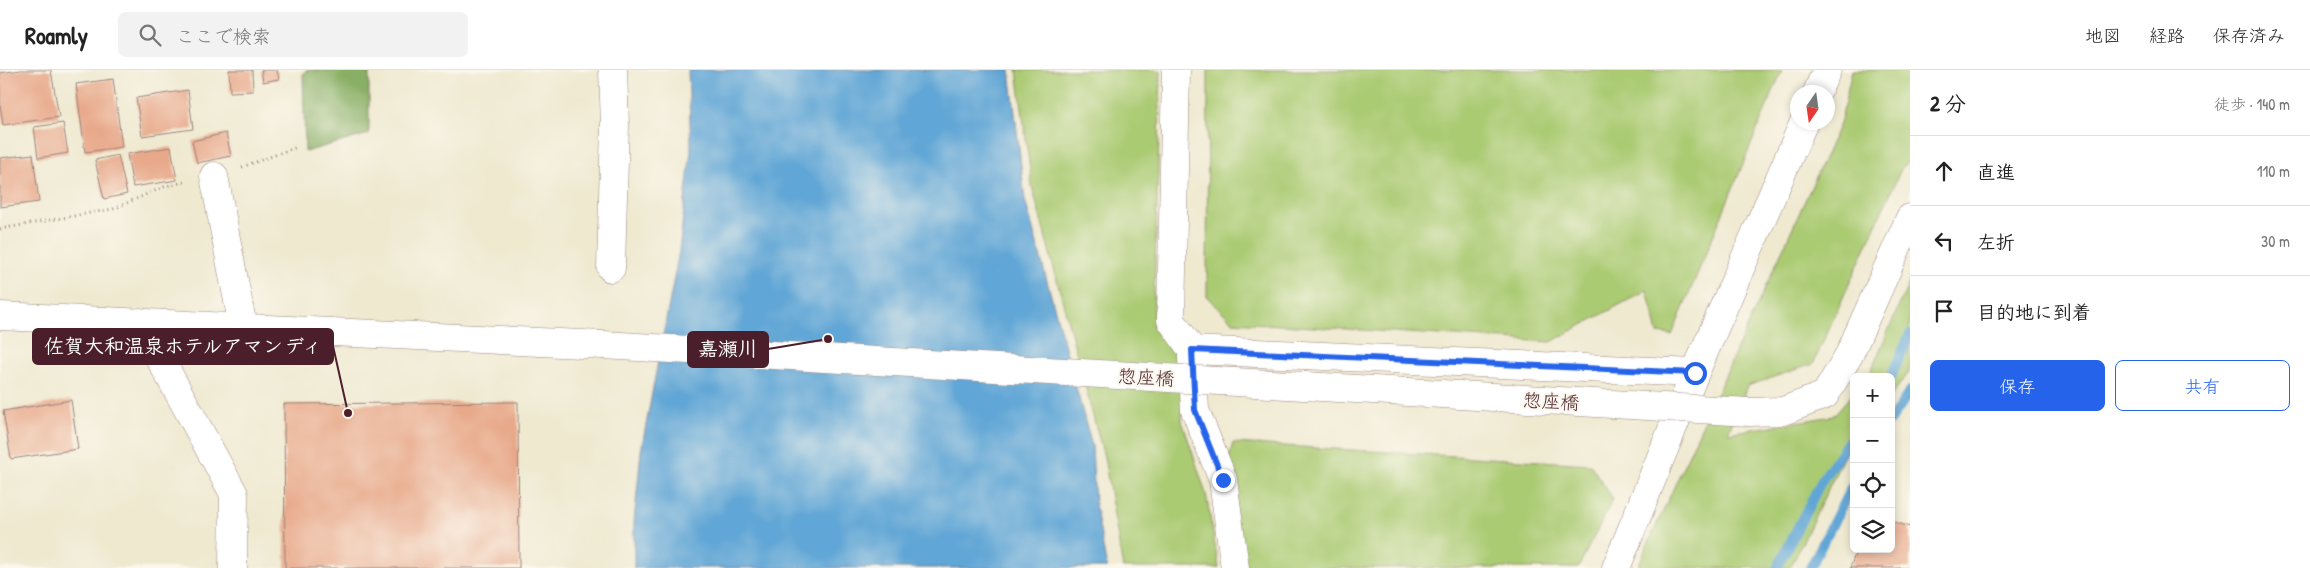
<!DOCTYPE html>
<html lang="ja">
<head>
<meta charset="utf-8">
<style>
  :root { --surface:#fff; --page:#f2f2f2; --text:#222; --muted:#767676; --line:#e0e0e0; --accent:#2563eb }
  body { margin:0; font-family:"Patrick Hand","Klee One",sans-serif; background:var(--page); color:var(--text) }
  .controls { position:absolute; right:15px; bottom:15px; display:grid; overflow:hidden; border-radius:8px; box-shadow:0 2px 8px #0003 }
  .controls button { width:45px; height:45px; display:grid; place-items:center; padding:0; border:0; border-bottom:1px solid var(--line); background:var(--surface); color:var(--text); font:25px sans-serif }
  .compass { position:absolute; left:1790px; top:15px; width:45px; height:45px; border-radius:50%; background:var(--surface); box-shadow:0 2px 8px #0003; rotate:193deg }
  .stop { position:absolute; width:15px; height:15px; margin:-11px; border:4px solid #2563eb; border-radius:50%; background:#fff }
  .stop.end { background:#2563eb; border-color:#fff; box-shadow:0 1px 5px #0008 }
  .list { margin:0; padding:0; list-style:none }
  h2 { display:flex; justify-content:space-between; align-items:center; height:65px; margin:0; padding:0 20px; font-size:21px }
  h2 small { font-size:16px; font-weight:400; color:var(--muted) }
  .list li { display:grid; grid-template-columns:32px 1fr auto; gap:15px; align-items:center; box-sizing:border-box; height:70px; padding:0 20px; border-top:1px solid var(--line) }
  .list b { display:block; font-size:19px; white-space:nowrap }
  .list em { font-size:16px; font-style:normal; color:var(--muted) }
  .actions { display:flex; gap:10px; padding:15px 20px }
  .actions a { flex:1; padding:11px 0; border:1px solid var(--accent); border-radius:8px; text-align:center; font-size:18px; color:var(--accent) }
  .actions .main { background:var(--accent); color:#fff }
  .icon { flex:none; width:28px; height:28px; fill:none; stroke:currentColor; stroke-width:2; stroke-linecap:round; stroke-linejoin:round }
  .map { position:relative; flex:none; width:1910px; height:498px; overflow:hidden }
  header { display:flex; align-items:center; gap:30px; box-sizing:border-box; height:70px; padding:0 25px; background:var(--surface); border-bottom:1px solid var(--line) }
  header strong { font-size:24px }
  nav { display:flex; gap:28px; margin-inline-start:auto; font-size:18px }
  .search { width:350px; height:45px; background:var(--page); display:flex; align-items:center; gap:12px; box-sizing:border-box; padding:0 18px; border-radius:8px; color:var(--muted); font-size:19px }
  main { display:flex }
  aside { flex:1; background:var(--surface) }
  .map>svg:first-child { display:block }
  .green { fill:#abcb73; stroke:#7a754f }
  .forest { fill:#88af65; stroke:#696748 }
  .water { fill:#60a6d6; stroke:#556280 }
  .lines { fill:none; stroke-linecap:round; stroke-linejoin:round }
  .stream { stroke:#60a6d6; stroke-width:10 }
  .building { fill:#e8a98a }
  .minor-casing { stroke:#9c847e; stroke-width:29 }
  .path { stroke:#9c847e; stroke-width:3; stroke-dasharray:1 4; stroke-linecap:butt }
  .minor { stroke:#fff; stroke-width:28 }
  .minor-bridge-casing { stroke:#9c847e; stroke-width:29; stroke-linecap:butt }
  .minor-bridge { stroke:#fff; stroke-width:28 }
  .route { stroke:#2563eb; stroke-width:6 }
  .labels { text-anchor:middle; stroke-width:4; stroke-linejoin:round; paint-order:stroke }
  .street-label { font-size:19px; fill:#4a1f2b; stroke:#fbf7ec }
  .leader { fill:none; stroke:#4a1f2b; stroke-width:2 }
  .callout-dot { fill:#4a1f2b; stroke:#fbf7ec; stroke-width:2 }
  .callout { fill:#4a1f2b; stroke:#4a1f2b; stroke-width:2 }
  .callout-label { font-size:20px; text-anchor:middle; font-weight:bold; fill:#fff }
</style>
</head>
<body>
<header>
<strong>Roamly</strong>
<div class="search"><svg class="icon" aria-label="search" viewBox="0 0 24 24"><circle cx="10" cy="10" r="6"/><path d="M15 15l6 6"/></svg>ここで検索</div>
<nav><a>地図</a><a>経路</a><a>保存済み</a></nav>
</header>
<main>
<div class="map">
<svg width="1910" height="498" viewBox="0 0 1910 498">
  <rect width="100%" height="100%" fill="#fbf7ec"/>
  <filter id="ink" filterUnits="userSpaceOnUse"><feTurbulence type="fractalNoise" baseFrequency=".02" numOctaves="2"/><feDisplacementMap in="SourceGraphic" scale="10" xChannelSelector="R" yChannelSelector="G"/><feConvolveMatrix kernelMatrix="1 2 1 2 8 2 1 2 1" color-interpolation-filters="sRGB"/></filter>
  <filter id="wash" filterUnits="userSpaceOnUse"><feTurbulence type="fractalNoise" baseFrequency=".0096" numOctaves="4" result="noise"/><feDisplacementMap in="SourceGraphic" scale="20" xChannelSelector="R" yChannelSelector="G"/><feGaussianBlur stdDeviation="1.12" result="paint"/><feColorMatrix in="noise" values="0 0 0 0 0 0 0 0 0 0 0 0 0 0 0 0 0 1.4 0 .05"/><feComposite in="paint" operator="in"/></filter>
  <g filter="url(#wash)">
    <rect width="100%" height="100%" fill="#efe9d0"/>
    <g class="green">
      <polygon points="1017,0 1161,0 1153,258 1182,285 1182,351 1206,424 1219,498 1123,498 1104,387 1032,116"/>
      <polygon points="1208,0 1782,0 1672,265 1658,263 1647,220 1551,272 1233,252 1207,227"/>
      <polygon points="1852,0 1910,0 1910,90 1902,97 1813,294 1747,316 1728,363 1833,346 1854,322 1854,374 1843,388 1790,498 1637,498 1840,54"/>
      <polygon points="1910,210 1910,301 1891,326 1891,307 1866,307 1871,301"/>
      <polygon points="1233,373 1590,394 1613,429 1578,498 1235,498 1223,410"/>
    </g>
    <polygon class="forest" points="306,0 369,0 369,64 305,82 303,4"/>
    <polygon class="water" points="688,0 1010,0 1025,130 1092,376 1095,434 1107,498 634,498 634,452 641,381 679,181 691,80"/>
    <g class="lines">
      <g class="stream">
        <polyline points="1891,307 1910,264"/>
        <polyline points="1891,350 1910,321"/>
        <polyline points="1777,498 1822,410 1854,363"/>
        <polyline points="1810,498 1854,412"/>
      </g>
    </g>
    <g id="blocks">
      <g class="building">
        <polygon points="21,0 51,0 59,47 3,55 0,34 0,3"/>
        <polygon points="229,0 252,0 253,21 230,22"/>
        <polygon points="261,0 277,0 279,9 263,12"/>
        <polygon points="113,9 122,77 85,82 76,14"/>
        <polygon points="188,20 193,59 142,66 136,28"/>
        <polygon points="63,53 68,83 38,88 34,57"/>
        <polygon points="226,63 231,86 197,93 192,71"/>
        <polygon points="171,77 177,110 133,117 127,84"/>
        <polygon points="33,84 39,132 0,137 0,88"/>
        <polygon points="118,85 127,124 104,129 95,90"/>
        <polygon points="71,330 78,379 11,389 3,341"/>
        <polygon points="518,332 519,498 285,498 284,334"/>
        <polygon points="1891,451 1910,457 1910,498 1850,498 1857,479 1891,479"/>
      </g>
    </g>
  </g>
  <g filter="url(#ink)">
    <use href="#blocks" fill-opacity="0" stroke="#9c847e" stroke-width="1"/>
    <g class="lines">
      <g class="minor-casing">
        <g id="minor">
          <polyline points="1176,0 1171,250 1192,280 1695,303 1804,52"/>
          <polyline points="1817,22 1827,0"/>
          <polyline points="214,106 243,257"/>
          <polyline points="611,198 615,55 613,0"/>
          <polyline points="0,246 603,275"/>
          <polyline points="140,252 234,424 233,498"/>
          <polyline points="1192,287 1195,340 1223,410 1235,498"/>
          <polyline points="1749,342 1783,341 1825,325 1849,285 1910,148"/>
          <polyline points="1616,498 1695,303"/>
        </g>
      </g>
      <g class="path">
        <polyline points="242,97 297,77"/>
        <polyline points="0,159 113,139 166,116 185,112"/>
      </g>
      <use href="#minor" class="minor"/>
      <g class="minor-bridge-casing">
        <polyline id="minor-bridge" points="603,275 1749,342"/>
      </g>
      <use href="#minor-bridge" class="minor-bridge"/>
    </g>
  </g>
  <g class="lines" filter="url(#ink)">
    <polyline class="route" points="1223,410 1195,340 1192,280 1695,303"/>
  </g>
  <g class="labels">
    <g class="street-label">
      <text transform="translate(1146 307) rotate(3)" y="7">惣座橋</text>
      <text transform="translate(1551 331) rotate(3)" y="7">惣座橋</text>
    </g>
  </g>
  <path class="leader" d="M348 343L333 276M828 269L768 279"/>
  <g class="callout-dot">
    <circle cx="348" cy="343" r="5"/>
    <circle cx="828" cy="269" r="5"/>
  </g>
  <g class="callout">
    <rect x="33" y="259" width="300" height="35" rx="5"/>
    <rect x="688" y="262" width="80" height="35" rx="5"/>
  </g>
  <g class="callout-label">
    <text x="183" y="283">佐賀大和温泉ホテルアマンディ</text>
    <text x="728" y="286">嘉瀬川</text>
  </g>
</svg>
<div class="controls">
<button>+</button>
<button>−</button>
<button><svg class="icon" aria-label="locate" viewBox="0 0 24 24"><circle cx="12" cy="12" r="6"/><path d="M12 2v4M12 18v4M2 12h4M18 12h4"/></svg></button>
<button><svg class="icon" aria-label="layers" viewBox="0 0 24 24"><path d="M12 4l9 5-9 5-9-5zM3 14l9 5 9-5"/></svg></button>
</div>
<svg class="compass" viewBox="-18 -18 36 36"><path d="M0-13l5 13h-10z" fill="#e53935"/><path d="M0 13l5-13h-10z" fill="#767676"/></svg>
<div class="stop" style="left:1695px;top:303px"></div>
<div class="stop end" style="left:1223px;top:410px"></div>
</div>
<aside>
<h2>2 分<small>徒歩 · 140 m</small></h2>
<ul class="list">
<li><svg class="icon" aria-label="ahead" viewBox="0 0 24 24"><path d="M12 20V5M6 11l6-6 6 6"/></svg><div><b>直進</b></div><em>110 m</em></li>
<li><svg class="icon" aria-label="left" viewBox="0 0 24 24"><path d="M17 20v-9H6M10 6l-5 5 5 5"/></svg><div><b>左折</b></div><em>30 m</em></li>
<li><svg class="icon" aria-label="arrive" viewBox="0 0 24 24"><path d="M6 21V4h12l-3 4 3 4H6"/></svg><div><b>目的地に到着</b></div></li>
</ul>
<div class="actions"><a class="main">保存</a><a>共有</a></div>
</aside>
</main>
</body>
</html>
